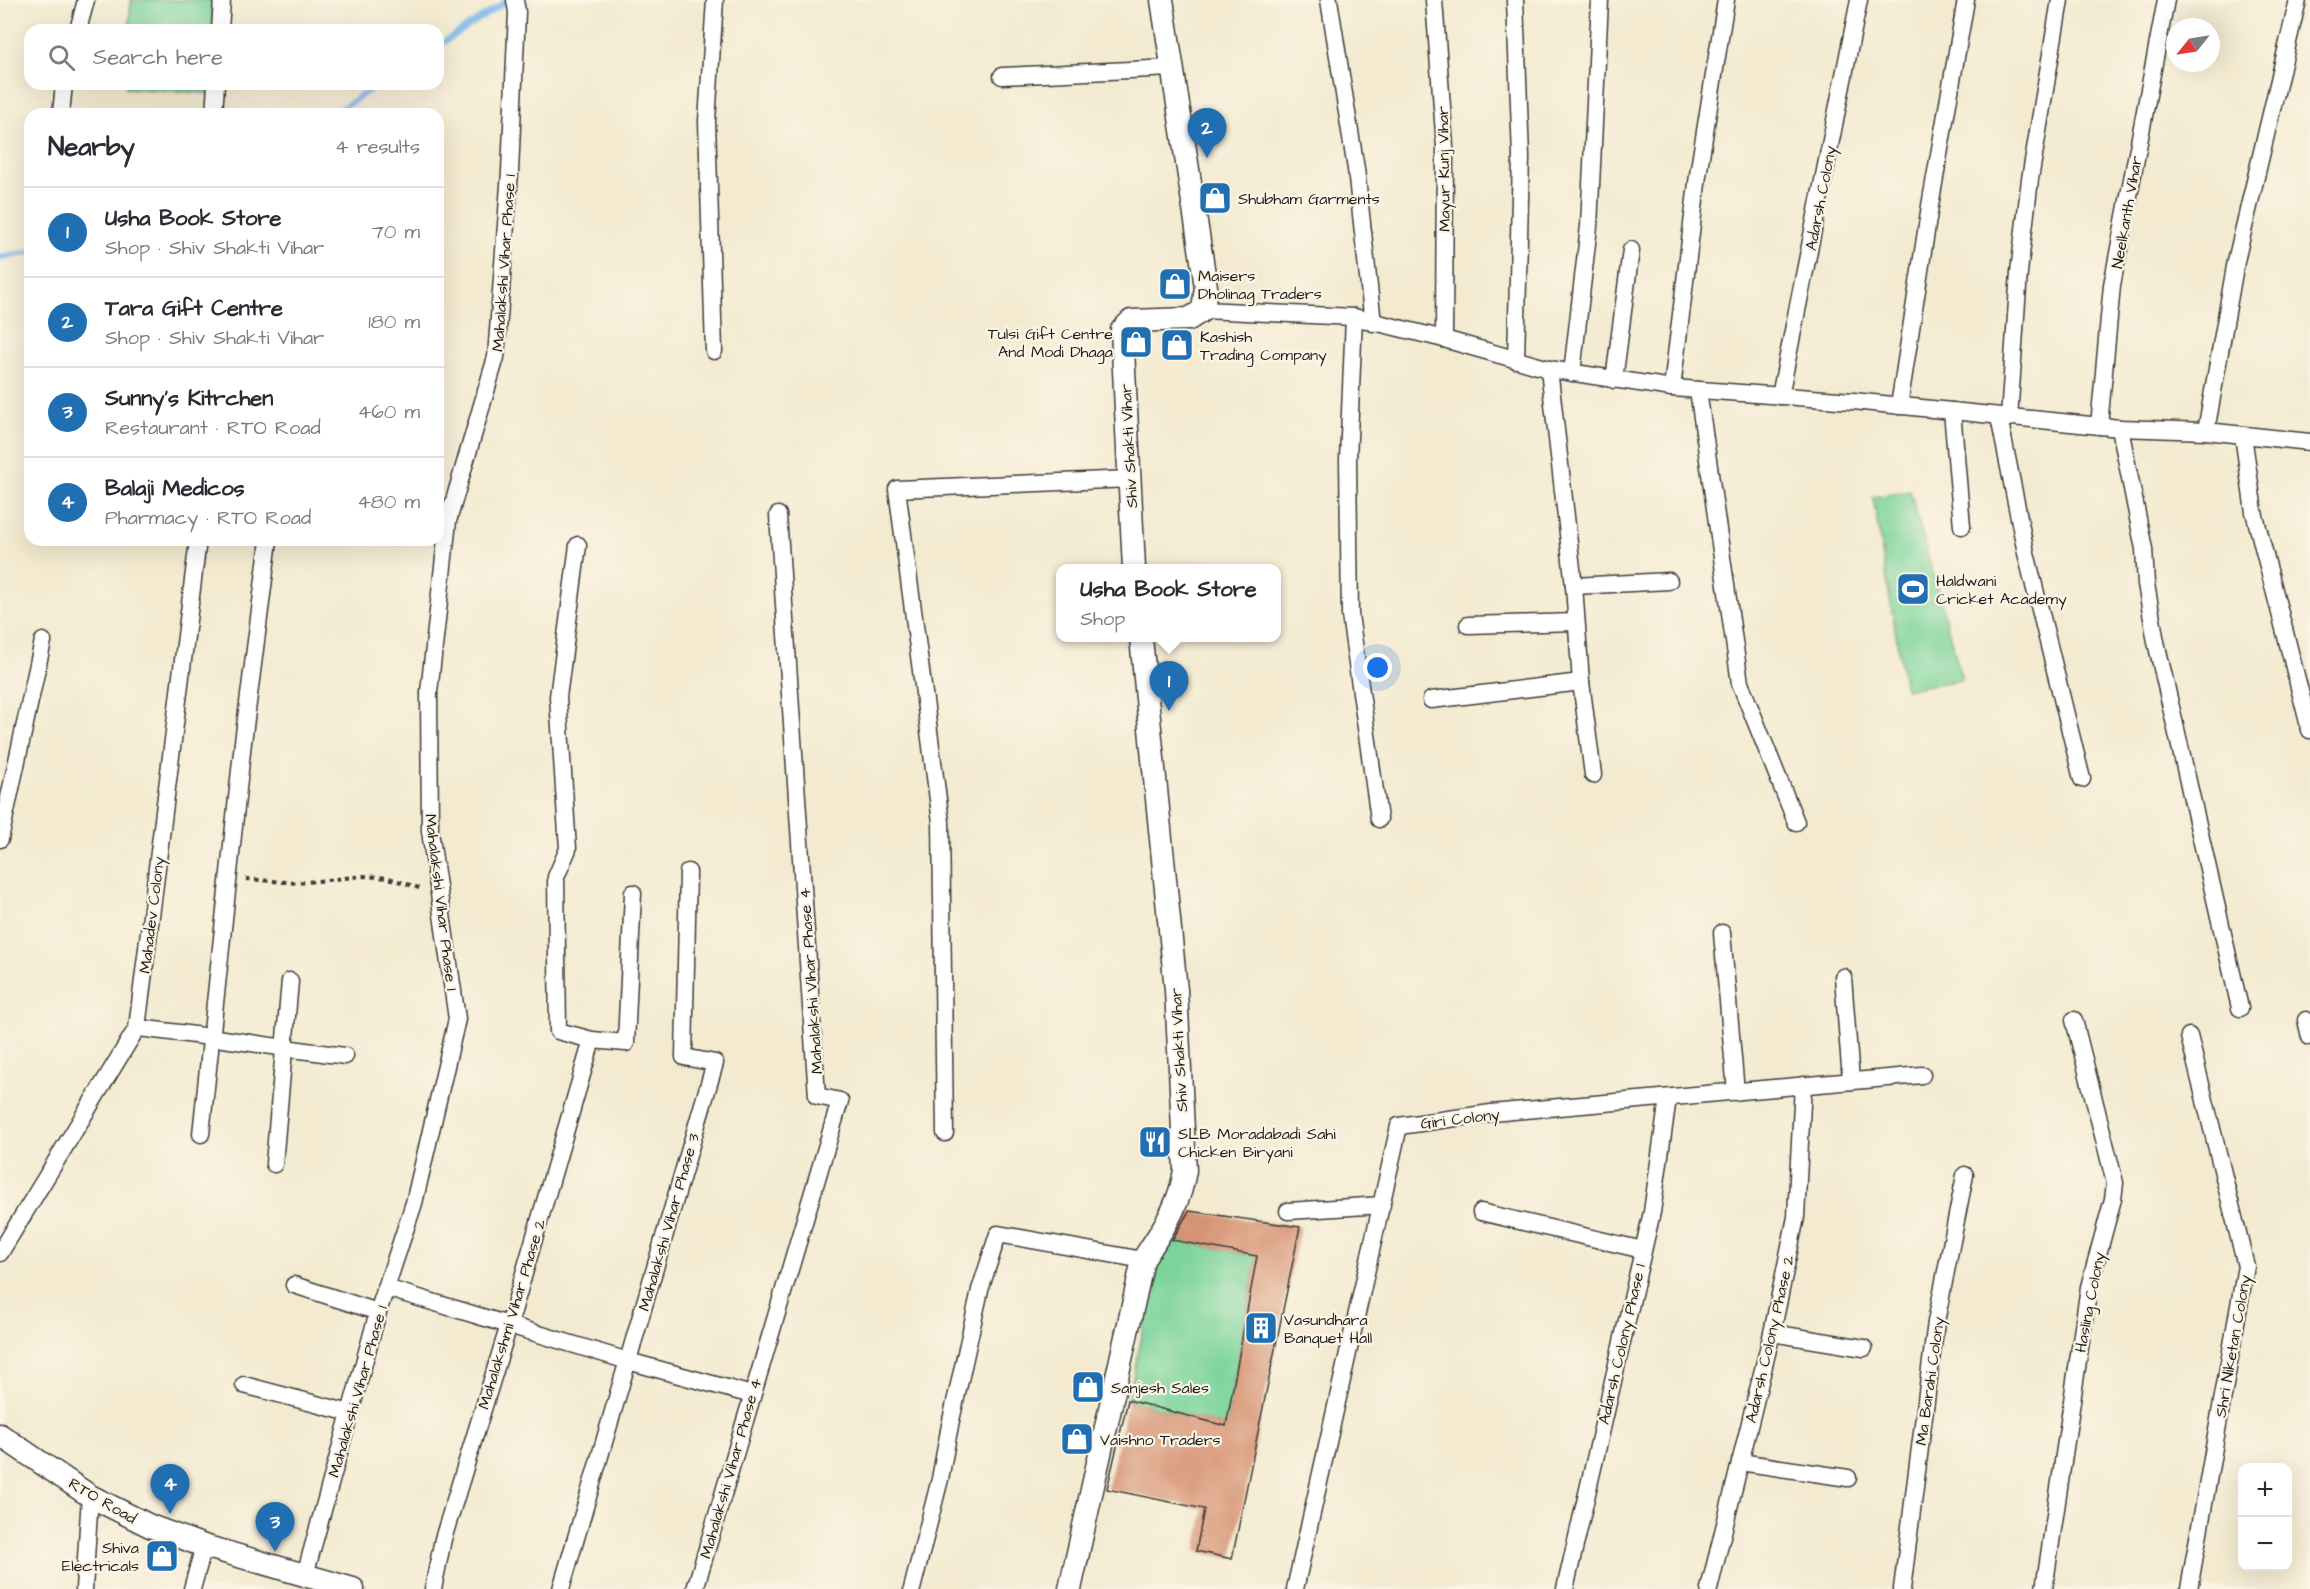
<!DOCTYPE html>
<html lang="en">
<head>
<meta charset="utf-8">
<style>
  :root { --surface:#fff; --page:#f7f7f7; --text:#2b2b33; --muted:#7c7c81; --line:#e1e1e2; --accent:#1f6fb2 }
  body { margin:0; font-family:"Architects Daughter",sans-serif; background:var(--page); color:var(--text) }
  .controls { position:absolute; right:18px; bottom:18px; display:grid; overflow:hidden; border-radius:12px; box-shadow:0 6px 24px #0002 }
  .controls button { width:54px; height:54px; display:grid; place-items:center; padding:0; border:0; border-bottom:2px solid var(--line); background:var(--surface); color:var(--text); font:30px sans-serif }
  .compass { position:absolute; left:2166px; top:18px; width:54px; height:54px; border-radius:50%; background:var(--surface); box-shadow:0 6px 24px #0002; rotate:240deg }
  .you { position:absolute; left:1378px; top:668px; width:21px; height:21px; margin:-15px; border:4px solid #fff; border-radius:50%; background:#1a73e8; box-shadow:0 0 0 9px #1a73e833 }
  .badge { display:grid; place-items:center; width:39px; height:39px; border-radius:50%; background:var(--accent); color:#fff; font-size:20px; font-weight:700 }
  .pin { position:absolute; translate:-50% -50px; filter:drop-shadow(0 2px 3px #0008) }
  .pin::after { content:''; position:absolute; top:32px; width:21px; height:18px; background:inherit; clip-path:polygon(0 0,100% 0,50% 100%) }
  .popup { position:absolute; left:1056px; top:564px; width:225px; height:78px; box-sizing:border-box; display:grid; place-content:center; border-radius:12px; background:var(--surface); filter:drop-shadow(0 2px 4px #0005); font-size:20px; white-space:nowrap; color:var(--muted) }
  .popup b { font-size:22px; color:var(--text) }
  .popup::after { content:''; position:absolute; left:50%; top:100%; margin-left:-12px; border:12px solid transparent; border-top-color:var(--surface) }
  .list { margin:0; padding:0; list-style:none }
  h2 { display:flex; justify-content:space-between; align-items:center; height:78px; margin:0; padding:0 24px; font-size:26px }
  h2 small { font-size:20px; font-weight:400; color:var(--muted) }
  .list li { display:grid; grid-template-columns:39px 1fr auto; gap:18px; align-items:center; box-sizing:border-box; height:90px; padding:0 24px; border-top:2px solid var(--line) }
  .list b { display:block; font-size:22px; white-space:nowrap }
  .list p { margin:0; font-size:20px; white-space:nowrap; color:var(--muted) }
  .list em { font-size:20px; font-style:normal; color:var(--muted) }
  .icon { flex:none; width:33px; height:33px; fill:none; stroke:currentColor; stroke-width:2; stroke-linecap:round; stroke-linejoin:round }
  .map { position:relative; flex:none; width:2310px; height:1589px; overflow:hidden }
  .search { position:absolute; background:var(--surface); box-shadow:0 6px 24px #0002; left:24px; top:24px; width:420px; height:66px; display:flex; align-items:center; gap:15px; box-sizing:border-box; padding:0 21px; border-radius:18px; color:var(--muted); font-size:22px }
  .panel { position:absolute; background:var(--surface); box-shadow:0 6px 24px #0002; left:24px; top:108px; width:420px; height:438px; border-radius:18px }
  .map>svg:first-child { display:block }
  .green { fill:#7bd49b; stroke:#4c785c; stroke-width:1.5 }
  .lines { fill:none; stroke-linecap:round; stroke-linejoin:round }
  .stream { stroke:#7ab5eb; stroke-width:6 }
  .building { fill:#d69373 }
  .street-casing { stroke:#3c3b37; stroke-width:19 }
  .secondary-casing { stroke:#3c3b37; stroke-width:25 }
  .path { stroke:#3c3b37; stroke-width:4; stroke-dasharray:4.5 4.5; stroke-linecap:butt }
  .street { stroke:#fff; stroke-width:16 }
  .secondary { stroke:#fff; stroke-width:22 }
  .labels { text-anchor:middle; stroke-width:4.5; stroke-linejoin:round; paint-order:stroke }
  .street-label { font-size:16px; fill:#1c1c1c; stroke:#fcf5e5 }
  .poi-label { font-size:16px; fill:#1c1c1c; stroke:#fcf5e5; text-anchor:start }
</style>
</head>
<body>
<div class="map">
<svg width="2310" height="1589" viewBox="0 0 2310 1589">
  <rect width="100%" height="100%" fill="#fcf5e5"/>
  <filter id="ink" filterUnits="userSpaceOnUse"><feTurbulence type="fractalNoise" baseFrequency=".0167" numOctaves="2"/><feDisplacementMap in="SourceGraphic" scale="12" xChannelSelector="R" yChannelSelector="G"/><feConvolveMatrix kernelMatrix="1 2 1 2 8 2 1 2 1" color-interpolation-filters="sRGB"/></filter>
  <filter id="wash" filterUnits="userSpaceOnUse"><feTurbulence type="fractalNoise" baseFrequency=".008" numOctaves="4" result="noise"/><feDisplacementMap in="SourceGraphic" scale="24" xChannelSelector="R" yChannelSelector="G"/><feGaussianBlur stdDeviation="1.35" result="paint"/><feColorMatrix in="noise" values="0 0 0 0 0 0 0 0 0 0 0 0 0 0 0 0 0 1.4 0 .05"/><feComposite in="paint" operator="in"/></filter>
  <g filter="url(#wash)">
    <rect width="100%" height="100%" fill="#f3ead0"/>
    <g class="green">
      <polygon points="131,0 213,0 212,30 129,30"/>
      <polygon points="126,84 208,84 208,93 126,88"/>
      <polygon points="1910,491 1962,680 1905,689 1873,497"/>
      <polygon points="1171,1239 1257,1256 1226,1426 1128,1400 1158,1262"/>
    </g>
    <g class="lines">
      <g class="stream">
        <polyline points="438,46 507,1"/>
        <polyline points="333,114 379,84"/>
        <polyline points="0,257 30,252"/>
      </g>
    </g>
    <g id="blocks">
      <polygon class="building" points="1189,1211 1300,1227 1232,1559 1196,1551 1204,1509 1107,1489 1128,1400 1226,1426 1257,1256 1172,1240"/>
    </g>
  </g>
  <g filter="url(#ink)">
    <use href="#blocks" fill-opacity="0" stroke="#3c3b37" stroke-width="1.5"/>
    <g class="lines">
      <g class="street-casing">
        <g id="street">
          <polyline points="1329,0 1356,169 1373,323"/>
          <polyline points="1434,0 1445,147 1444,339"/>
          <polyline points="1515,0 1521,157 1516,360"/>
          <polyline points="78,30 86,0"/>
          <polyline points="220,30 222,0"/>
          <polyline points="1002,76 1172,68"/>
          <polyline points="61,114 64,84"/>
          <polyline points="214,114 216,84"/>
          <polyline points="1203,310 1354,317 1444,339 1549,369 1672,388 1853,401 2120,428 2206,431 2310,442"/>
          <polyline points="1354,317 1348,460 1350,615 1379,819"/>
          <polyline points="714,351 707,121 715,0"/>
          <polyline points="1549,369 1574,586 1581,682 1593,775"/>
          <polyline points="1572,373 1589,226 1600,0"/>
          <polyline points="1614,380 1631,250"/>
          <polyline points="1672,388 1698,175 1726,0"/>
          <polyline points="1698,390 1740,683 1796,822"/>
          <polyline points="1780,396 1859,0"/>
          <polyline points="1899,406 1930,206 1966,0"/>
          <polyline points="1952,411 1962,526"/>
          <polyline points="1999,417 2026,553 2082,779"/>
          <polyline points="2009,418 2019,272 2030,179 2060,0"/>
          <polyline points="2099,426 2112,285 2166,0"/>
          <polyline points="2120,428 2144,549 2146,584 2156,642 2240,1008"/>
          <polyline points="2206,431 2236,261 2298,0"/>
          <polyline points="2243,435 2254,512 2310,730"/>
          <polyline points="578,545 558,697 568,849 556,877 558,1031 592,1040 626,1043 633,893"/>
          <polyline points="1574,586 1669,581"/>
          <polyline points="1468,625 1576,622"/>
          <polyline points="1431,700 1581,682"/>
          <polyline points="0,839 43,641"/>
          <polyline points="1722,933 1736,1092"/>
          <polyline points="1843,977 1851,1081"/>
          <polyline points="2306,1020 2310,1037"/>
          <path d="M137 1028C207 1035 276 1048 345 1056"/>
          <polyline points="945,1133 941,822 897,489 1130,479"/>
          <polyline points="201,1134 243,742 269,540"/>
          <polyline points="274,1164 290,981"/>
          <polyline points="1288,1211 1382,1205"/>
          <polyline points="1481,1212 1643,1250"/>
          <polyline points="0,1253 137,1028 198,540"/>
          <polyline points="294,1285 378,1312"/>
          <polyline points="386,1288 628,1361 752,1395"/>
          <polyline points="1772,1333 1864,1348"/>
          <polyline points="244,1385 350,1413"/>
          <polyline points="1740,1462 1848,1478"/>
          <polyline points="305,1575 378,1312 414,1203 457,1019 430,831 429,692 448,521 496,357 510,172 517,12 515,0"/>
          <polyline points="84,1589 90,1496"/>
          <polyline points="192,1589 204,1546"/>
          <polyline points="433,1589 443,1539 509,1325 592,1040"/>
          <polyline points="561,1589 715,1063 684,1057 688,872"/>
          <polyline points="695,1589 840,1101 817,1096 778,515"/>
          <polyline points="912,1589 940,1479 950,1425 980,1290 998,1234 1143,1260"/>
          <polyline points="1295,1589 1399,1126 1491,1113 1922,1075"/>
          <polyline points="1565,1589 1652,1212 1668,1098"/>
          <polyline points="1709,1589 1772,1333 1796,1217 1803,1085"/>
          <polyline points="1902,1589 1936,1322 1965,1175"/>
          <polyline points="2044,1589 2089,1287 2113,1199 2115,1183 2074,1020"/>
          <polyline points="2189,1589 2246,1266 2189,1036"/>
        </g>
      </g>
      <g class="secondary-casing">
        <g id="secondary">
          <polyline points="1134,568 1122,330 1131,321 1189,319 1203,310 1206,287 1162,0"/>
          <polyline points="0,1435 90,1496 150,1526 204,1546 353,1589"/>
          <path d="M1070 1589 1143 1260C1162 1230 1180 1206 1185 1170L1176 990 1141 638"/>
        </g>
      </g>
      <polyline class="path" points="246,879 298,883 364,876 389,878 422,889"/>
      <use href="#street" class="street"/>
      <use href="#secondary" class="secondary"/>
    </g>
  </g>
  <defs>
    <g id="shop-square" transform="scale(1.725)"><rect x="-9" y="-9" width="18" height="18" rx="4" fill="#1f6fb2" stroke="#fcf5e5"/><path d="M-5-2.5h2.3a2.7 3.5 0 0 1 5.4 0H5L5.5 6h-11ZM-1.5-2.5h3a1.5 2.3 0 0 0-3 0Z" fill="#fff"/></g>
    <g id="stadium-square" transform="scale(1.725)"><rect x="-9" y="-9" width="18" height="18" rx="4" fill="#1f6fb2" stroke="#fcf5e5"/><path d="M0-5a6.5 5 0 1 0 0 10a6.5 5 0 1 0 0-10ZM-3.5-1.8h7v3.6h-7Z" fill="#fff"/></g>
    <g id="restaurant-square" transform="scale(1.725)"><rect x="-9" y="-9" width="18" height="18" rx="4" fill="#1f6fb2" stroke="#fcf5e5"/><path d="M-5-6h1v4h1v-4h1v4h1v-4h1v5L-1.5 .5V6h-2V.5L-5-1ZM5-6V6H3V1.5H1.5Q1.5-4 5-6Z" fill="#fff"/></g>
    <g id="building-square" transform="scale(1.725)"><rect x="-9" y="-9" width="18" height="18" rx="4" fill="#1f6fb2" stroke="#fcf5e5"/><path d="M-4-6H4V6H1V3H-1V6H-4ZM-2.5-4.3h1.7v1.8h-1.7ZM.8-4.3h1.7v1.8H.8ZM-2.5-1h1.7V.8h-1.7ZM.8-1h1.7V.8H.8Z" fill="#fff"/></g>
  </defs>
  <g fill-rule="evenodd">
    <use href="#shop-square" x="1215" y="198"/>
    <use href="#shop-square" x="1175" y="284"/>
    <use href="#shop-square" x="1136" y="342"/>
    <use href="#shop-square" x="1177" y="345"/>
    <use href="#stadium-square" x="1913" y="589"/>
    <use href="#restaurant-square" x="1155" y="1142"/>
    <use href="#building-square" x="1261" y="1328"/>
    <use href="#shop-square" x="1088" y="1387"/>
    <use href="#shop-square" x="1077" y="1439"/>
    <use href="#shop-square" x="162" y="1556"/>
  </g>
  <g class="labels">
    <g class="street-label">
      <text transform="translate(1443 169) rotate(-91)" y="6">Mayur Kunj Vihar</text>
      <text transform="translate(1820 198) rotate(-79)" y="6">Adarsh Colony</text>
      <text transform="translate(2126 212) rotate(-80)" y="6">Neelkanth Vihar</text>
      <text transform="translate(503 263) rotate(-86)" y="6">Mahalakshi Vihar Phase 1</text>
      <text transform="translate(1128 446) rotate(-93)" y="6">Shiv Shakti Vihar</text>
      <text transform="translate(442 902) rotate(83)" y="6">Mahalakshi Vihar Phase 1</text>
      <text transform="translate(151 915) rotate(-83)" y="6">Mahadev Colony</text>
      <text transform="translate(810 981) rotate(-94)" y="6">Mahalakshi Vihar Phase 4</text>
      <text transform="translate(1178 1050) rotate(-93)" y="6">Shiv Shakti Vihar</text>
      <text transform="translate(1460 1118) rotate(-7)" y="6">Giri Colony</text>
      <text transform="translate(668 1222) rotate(-74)" y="6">Mahalakshi Vihar Phase 3</text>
      <text transform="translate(2089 1302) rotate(-79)" y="6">Hasling Colony</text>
      <text transform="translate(511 1314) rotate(-73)" y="6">Mahalakshmi Vihar Phase 2</text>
      <text transform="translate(1769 1339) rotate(-77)" y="6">Adarsh Colony Phase 2</text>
      <text transform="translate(1621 1344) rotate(-77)" y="6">Adarsh Colony Phase 1</text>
      <text transform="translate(2232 1346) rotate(-80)" y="6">Shri Niketan Colony</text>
      <text transform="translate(1929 1381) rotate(-82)" y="6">Ma Barahi Colony</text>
      <text transform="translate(357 1391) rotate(-74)" y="6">Mahalakshi Vihar Phase 1</text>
      <text transform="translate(730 1468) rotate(-74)" y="6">Mahalakshi Vihar Phase 4</text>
      <text transform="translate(103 1500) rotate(30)" y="6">RTO Road</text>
    </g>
    <g class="poi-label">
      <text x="1238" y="204">Shubham Garments</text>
      <text x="1198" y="281">Maisers<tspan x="1198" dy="18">Dholinag Traders</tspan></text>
      <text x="1113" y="339" text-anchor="end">Tulsi Gift Centre<tspan x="1113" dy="18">And Modi Dhaga</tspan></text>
      <text x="1200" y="342">Kashish<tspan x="1200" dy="18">Trading Company</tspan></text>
      <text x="1936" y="586">Haldwani<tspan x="1936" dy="18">Cricket Academy</tspan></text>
      <text x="1178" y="1139">SLB Moradabadi Sahi<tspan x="1178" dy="18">Chicken Biryani</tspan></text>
      <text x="1284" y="1325">Vasundhara<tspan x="1284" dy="18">Banquet Hall</tspan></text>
      <text x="1111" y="1393">Sanjesh Sales</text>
      <text x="1100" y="1445">Vaishno Traders</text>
      <text x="139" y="1553" text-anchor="end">Shiva<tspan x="139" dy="18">Electricals</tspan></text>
    </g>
  </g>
</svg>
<div class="controls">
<button>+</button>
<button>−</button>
</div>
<svg class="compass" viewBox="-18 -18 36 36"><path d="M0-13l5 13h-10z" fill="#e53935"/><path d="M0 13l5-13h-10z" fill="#7c7c81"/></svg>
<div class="you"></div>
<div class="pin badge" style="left:1169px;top:711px">1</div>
<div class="popup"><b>Usha Book Store</b>Shop</div>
<div class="pin badge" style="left:1207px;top:158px">2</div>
<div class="pin badge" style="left:275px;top:1552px">3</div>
<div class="pin badge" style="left:170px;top:1514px">4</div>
<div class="search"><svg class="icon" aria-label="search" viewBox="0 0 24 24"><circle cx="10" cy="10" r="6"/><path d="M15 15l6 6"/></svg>Search here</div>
<section class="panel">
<h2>Nearby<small>4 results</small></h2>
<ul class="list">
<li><span class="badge">1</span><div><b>Usha Book Store</b><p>Shop · Shiv Shakti Vihar</p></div><em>70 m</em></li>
<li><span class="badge">2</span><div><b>Tara Gift Centre</b><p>Shop · Shiv Shakti Vihar</p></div><em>180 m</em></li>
<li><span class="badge">3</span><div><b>Sunny's Kitrchen</b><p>Restaurant · RTO Road</p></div><em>460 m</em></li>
<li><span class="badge">4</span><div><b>Balaji Medicos</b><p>Pharmacy · RTO Road</p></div><em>480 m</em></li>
</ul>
</section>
</div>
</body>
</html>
